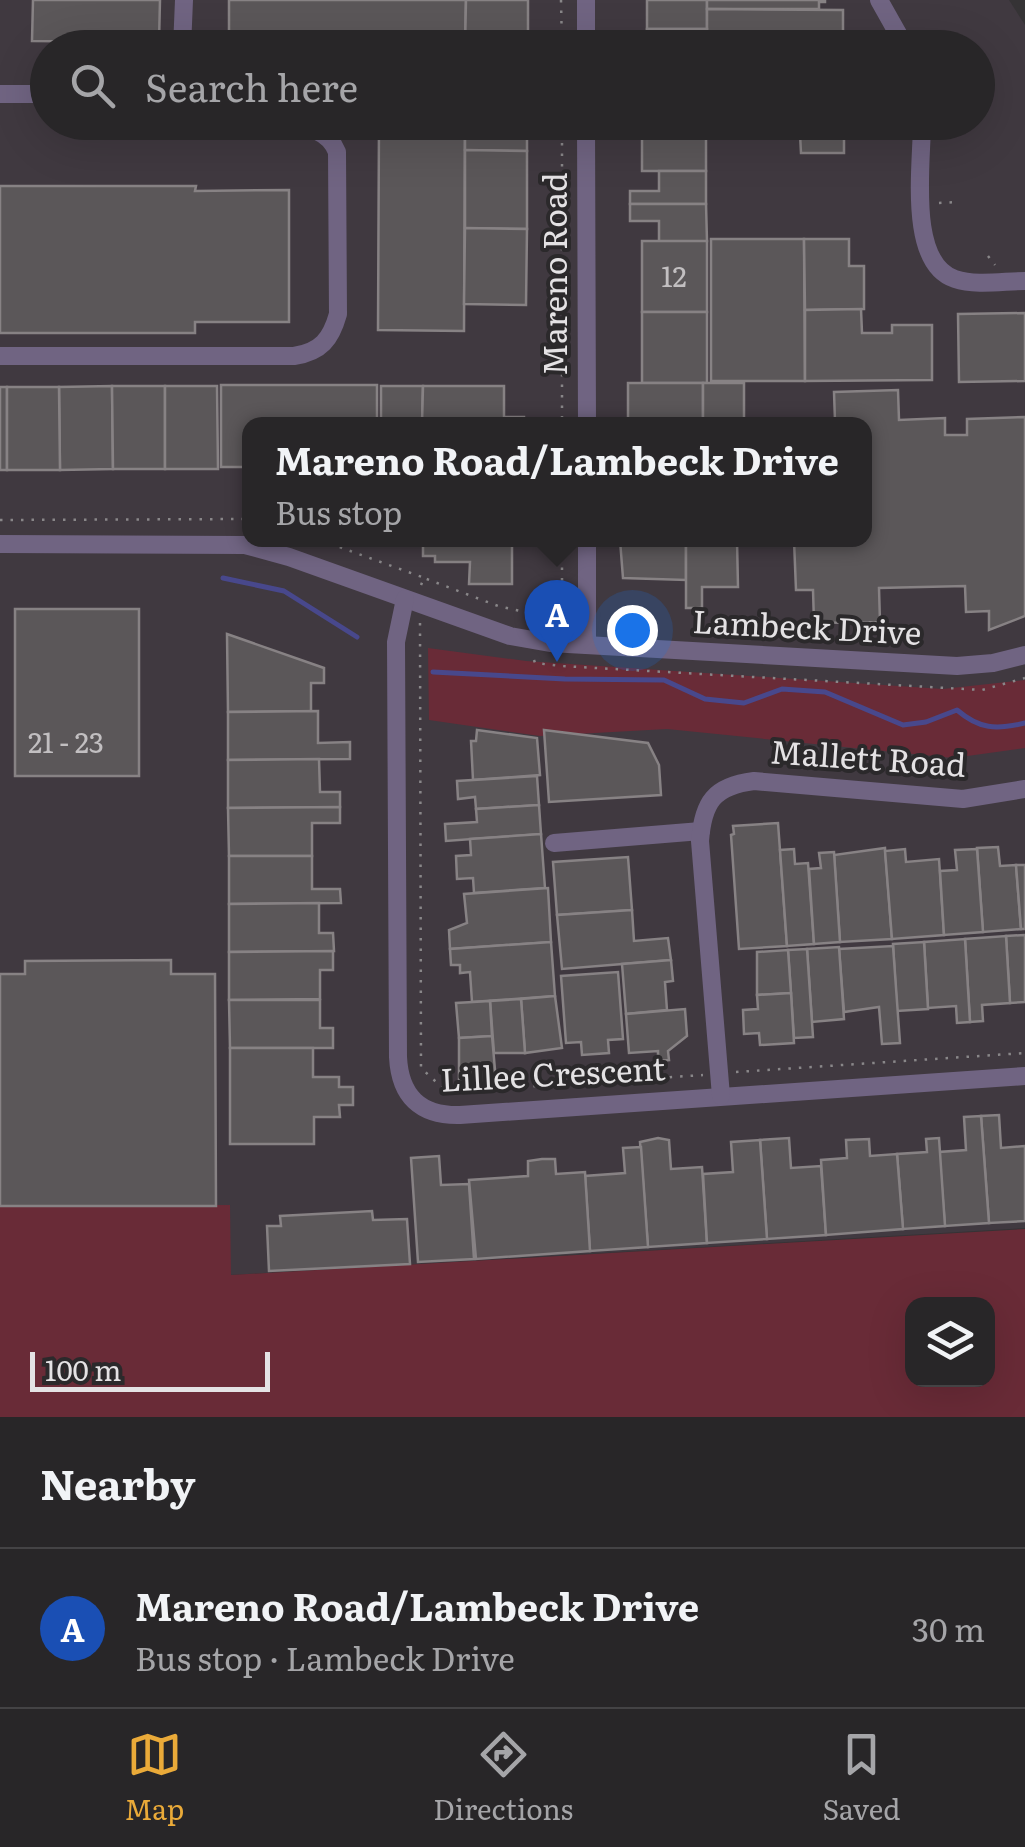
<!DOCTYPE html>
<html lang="en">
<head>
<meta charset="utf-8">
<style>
  :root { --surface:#282628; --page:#302e30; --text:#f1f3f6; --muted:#a5a5a8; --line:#444345; --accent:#eaaa39 }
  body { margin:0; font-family:Literata,serif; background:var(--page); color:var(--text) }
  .controls { position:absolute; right:30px; bottom:30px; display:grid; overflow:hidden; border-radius:20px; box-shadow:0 10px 40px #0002 }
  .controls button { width:90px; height:90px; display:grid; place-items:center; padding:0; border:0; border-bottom:2px solid var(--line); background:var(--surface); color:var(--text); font:50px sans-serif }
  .scale { position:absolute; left:30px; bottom:25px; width:240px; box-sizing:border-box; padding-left:10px; border:5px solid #e4e2e4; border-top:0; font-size:28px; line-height:35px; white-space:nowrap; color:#e4e2e4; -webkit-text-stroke:8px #2b292b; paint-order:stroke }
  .you { position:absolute; left:632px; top:630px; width:35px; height:35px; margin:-25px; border:8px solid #fff; border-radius:50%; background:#1a73e8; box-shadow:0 0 0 15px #1a73e833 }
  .badge { display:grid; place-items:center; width:65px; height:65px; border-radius:50%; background:var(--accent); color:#fff; font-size:32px; font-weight:700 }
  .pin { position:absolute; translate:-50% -82px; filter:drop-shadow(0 2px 5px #0008) }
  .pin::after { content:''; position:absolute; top:52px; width:35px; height:30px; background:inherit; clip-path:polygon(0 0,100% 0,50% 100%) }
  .popup { position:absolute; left:242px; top:417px; width:630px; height:130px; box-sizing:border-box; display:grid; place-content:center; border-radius:20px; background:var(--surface); filter:drop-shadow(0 2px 8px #0005); font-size:32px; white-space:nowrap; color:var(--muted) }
  .popup b { font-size:38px; color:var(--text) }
  .popup::after { content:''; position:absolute; left:50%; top:100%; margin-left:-20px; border:20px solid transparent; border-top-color:var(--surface) }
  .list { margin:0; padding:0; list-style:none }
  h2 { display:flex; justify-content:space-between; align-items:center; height:130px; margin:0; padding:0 40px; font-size:42px }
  h2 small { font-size:32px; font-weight:400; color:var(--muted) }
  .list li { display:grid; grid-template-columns:65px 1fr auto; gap:30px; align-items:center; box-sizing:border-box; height:160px; padding:0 40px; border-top:2px solid var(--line) }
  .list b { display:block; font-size:38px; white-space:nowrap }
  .list p { margin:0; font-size:32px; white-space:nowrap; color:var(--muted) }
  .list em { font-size:32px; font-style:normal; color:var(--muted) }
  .icon { flex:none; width:55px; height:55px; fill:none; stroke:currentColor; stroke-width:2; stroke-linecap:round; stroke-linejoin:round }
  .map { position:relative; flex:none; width:1025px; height:1417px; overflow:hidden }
  .search { position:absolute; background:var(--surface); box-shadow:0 10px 40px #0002; left:30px; right:30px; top:30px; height:110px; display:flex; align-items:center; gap:25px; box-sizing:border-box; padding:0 35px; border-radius:55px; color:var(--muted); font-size:38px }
  .sheet { height:290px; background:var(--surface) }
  nav { display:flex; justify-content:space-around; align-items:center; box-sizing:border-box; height:140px; border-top:2px solid var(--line); background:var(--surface); font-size:28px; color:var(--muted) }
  nav a { display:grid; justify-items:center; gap:5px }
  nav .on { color:var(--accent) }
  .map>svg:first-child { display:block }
  .built { fill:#403940; fill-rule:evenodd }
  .green { fill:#692b37; fill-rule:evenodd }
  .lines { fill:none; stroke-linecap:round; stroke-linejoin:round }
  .stream { stroke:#48488c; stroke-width:5 }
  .building { fill:#5b5759; stroke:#878284; stroke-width:2.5 }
  .path { stroke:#898789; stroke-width:2.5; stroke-dasharray:2.5 8; stroke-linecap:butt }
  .minor { stroke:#706482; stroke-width:18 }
  .labels { text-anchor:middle; stroke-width:8; stroke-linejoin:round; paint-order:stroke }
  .number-label { font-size:28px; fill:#c2bfc1 }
  .street-label { font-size:32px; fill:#e4e2e4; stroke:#2b292b }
</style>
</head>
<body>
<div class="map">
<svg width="1025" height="1417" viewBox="0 0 1025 1417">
  <rect width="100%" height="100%" fill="#353335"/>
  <path class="built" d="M0 0H1009L1025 25V1228L230 1275 229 1206H0ZM48 48H978V122H48ZM250 424H864V540H250Z"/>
  <g class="green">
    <polygon points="428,648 526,661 943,689 1025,680 1025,748 953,758 667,729 540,736 429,720"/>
    <path d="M230 1205 231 1275 1025 1229V1417H0V1206ZM912 1304H988V1380H912Z"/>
  </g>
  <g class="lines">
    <g class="stream">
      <polyline points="223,578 284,591 357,637"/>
      <path d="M433 672 565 679 664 680 705 699 744 703 782 689 825 692 903 725 926 722 957 710C979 729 996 730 1025 723"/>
    </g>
  </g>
  <g class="building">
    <polygon points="33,0 160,0 159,42 32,41"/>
    <polygon points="229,0 466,0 465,48 229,48"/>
    <polygon points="466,0 528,0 528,48 465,48"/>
    <rect x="647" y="0" width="60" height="29"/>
    <polygon points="707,0 825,0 825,2 819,2 819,9 707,9"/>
    <polygon points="707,9 843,10 843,48 707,48"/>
    <rect x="647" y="29" width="60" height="19"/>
    <polygon points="379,122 465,122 464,331 378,330"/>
    <polygon points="465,122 527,122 527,151 465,150"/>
    <rect x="642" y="122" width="64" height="49"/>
    <polygon points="706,122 844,122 844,153 801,153 800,134 706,135"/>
    <polygon points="465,150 527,151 527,229 465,228"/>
    <polygon points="659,171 706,171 706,204 630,204 630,191 659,191"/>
    <polygon points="0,186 196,186 195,191 289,190 289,322 195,322 195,333 0,333"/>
    <polygon points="630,204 706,204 707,241 659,242 659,221 630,221"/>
    <polygon points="465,228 527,229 526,305 464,304"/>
    <polygon points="711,239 804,239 805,381 711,381"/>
    <polygon points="804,239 849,239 849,266 864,266 864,309 805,310"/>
    <rect x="642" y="241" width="65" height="71"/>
    <polygon points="861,309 862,333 892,333 892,325 932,325 932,380 805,381 805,310"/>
    <rect x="642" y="312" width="65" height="71"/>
    <polygon points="1025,313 1025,381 959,382 958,314"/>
    <rect x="628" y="383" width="75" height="41"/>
    <polygon points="703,383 744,383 744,424 684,424 703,424"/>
    <polygon points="221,385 377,385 377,424 250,424 250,467 221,467"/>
    <polygon points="112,386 113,469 60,470 59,387"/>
    <polygon points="112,386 165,386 165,469 113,469"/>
    <polygon points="165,386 217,386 218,469 165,469"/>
    <polygon points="381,386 423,386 422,424 381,424"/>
    <polygon points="423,386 504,386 504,417 524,417 524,424 422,424"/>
    <rect x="0" y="387" width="7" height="83"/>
    <polygon points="7,387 59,387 60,470 7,470"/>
    <polygon points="898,390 899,420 945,418 945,435 967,435 967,419 1025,417 1025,616 989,630 989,611 966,612 965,586 879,588 880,622 814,623 813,590 796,590 794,540 864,540 864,424 791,423 835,421 834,392"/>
    <polygon points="423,540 512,540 512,584 469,584 470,562 435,562 435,556 423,556"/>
    <polygon points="620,540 686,540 686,580 623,578"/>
    <polygon points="686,540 737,540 738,587 702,587 702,608 686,608"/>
    <rect x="15" y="609" width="124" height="167"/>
    <polygon points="227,634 324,668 324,683 311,683 311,711 228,712"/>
    <polygon points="318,711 318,743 350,742 350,759 228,760 228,712"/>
    <polygon points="477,730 537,738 540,775 473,780 471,741 476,741"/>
    <polygon points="544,730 648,743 659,765 661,795 549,802"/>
    <polygon points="319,759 320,792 340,792 340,807 228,808 228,760"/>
    <polygon points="537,776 539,805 476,809 475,797 458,799 457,781"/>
    <polygon points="539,805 541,834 446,841 445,824 477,822 476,809"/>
    <polygon points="340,807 340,823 312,823 312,856 229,856 228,808"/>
    <polygon points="778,823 787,946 739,949 731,835 734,834 733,826"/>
    <polygon points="541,834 545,888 474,893 473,878 457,879 456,856 471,855 470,839"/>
    <polygon points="998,847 1000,866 1016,865 1021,929 983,932 977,848"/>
    <polygon points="885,848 892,939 840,942 834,855"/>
    <polygon points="794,849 795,864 808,863 814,944 787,946 780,850"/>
    <polygon points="905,849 906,862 939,859 944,935 892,939 885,851"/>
    <polygon points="977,849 983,932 944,935 940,871 957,870 955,850"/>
    <polygon points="834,852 840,942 814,944 809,869 821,868 819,853"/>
    <polygon points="229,856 312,856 312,889 340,889 341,903 229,904"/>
    <polygon points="628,857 632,910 557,915 553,862"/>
    <polygon points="1016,865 1025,865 1025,929 1021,929"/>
    <polygon points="548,888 551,942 450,949 449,930 467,923 464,894"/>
    <polygon points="319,903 319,933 333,933 334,951 229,952 229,904"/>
    <polygon points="632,910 634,941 668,938 671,960 562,969 557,915"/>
    <polygon points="1025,935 1025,1002 1010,1003 1006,936"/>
    <polygon points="1006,936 1010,1003 982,1005 983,1021 970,1022 965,939"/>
    <polygon points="965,939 970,1022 957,1023 956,1006 928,1008 924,942"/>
    <polygon points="551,942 555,996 472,1002 470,972 460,973 460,965 451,965 450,949"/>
    <polygon points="924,942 928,1009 897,1011 893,944"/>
    <polygon points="893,946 900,1043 882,1044 879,1007 844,1012 839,949"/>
    <polygon points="839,947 844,1019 812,1022 807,949"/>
    <polygon points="807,949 813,1037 794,1038 788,950"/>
    <polygon points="788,950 791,993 757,995 757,952"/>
    <polygon points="333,951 333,970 320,970 320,999 229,1000 229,952"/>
    <polygon points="171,960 171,974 215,974 216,1206 0,1206 0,974 25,974 25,961"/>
    <polygon points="671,960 673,981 665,982 667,1010 626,1014 622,964"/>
    <polygon points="618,972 623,1039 608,1040 609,1053 582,1055 581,1042 566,1043 561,976"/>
    <polygon points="791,993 794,1043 760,1045 759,1033 744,1034 743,1010 758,1009 757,995"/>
    <polygon points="555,996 562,1048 525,1053 521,999"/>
    <polygon points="521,999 525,1053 494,1053 490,1001"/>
    <polygon points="229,1000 320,1000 320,1028 333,1028 333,1048 230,1048"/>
    <polygon points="490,1001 492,1036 459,1038 456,1003"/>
    <polygon points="685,1009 687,1036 668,1051 669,1060 658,1061 658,1051 629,1053 626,1014"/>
    <polygon points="492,1036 496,1081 459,1083 459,1038"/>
    <polygon points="230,1048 313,1048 313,1077 339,1077 339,1087 353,1087 353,1105 339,1105 340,1117 314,1117 314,1144 230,1144"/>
    <polygon points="999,1115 1001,1148 1025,1146 1025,1221 989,1223 981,1116"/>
    <polygon points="981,1116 989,1223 945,1226 939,1152 966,1150 964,1117"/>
    <polygon points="658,1138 669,1140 671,1169 702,1167 707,1243 648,1247 640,1142"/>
    <polygon points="789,1138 791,1168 821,1166 826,1235 767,1239 760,1140"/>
    <polygon points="939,1138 945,1226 903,1229 897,1154 927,1152 926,1139"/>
    <polygon points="869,1139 870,1156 897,1154 903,1229 826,1235 821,1160 847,1158 846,1140"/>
    <polygon points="760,1140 767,1239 707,1243 703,1174 733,1172 731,1142"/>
    <polygon points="641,1147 648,1247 590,1251 585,1176 625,1173 623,1148"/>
    <polygon points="439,1156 441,1185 469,1184 474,1259 418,1262 411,1158"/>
    <polygon points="542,1159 555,1159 556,1174 585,1172 590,1251 476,1259 469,1180 528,1176 528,1161"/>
    <polygon points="372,1211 373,1220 407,1219 410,1264 269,1271 267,1226 281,1226 280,1216"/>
  </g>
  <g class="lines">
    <g class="path">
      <polyline points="561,0 562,48"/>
      <polyline points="924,47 949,30"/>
      <polyline points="562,122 562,424"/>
      <polyline points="939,203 956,202"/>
      <polyline points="988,256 995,265"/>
      <polyline points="0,520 250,519"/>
      <polyline points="320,540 422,577"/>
      <polyline points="421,585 424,578 498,606 538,615"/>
      <polyline points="420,623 421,1068 447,1092 703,1075"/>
      <polyline points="539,623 538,615 562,591 562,540"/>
      <polyline points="534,660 535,663 561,666 982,690 1025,678"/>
      <polyline points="736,1072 1025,1053"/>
    </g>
    <g class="minor">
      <polyline points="586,0 586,48"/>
      <polyline points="879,0 906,48"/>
      <polyline points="182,48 184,0"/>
      <polyline points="0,94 48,94"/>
      <polyline points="586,122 587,424"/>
      <path d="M922 122C922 164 907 263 955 279 976 286 1004 281 1025 281"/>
      <path d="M0 356H294C321 352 331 339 338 314L337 152C327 126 300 127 275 122"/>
      <polyline points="587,540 587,645"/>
      <polyline points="0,544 245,545 289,557 510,636 550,643 957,666 993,663 1025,655"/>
      <path d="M405 599 396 642 398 1057C400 1096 420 1116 460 1115L1025 1076"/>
      <polyline points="554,843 701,831"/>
      <path d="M721 1096 700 841C703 802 714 786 754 781L963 799 1025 789"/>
    </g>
  </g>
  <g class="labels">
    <g class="number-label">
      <text x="674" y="287">12</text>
      <text x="66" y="753">21 - 23</text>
    </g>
    <g class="street-label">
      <text transform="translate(556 274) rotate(-90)" y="11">Mareno Road</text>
      <text transform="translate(807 628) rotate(3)" y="11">Lambeck Drive</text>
      <text transform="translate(868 759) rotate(4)" y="11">Mallett Road</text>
      <text transform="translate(553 1075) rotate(-3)" y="11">Lillee Crescent</text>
    </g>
  </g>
</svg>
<div class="controls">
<button><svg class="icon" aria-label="layers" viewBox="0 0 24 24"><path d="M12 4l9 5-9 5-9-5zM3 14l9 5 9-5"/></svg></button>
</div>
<div class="scale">100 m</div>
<div class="you"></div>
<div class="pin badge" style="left:557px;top:662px;background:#1a4fb4">A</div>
<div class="popup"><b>Mareno Road/Lambeck Drive</b>Bus stop</div>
<div class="search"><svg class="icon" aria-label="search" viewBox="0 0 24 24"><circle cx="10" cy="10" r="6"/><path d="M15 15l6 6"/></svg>Search here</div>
</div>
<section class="sheet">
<h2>Nearby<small></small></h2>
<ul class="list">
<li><span class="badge" style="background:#1a4fb4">A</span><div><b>Mareno Road/Lambeck Drive</b><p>Bus stop · Lambeck Drive</p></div><em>30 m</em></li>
</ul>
</section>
<nav>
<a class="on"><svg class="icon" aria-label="map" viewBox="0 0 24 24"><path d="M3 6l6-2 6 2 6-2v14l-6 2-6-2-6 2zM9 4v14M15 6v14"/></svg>Map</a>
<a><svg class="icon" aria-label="directions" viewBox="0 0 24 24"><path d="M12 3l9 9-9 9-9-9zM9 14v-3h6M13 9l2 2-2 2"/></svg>Directions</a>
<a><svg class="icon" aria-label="saved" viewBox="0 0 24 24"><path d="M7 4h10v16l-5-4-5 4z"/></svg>Saved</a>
</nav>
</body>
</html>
